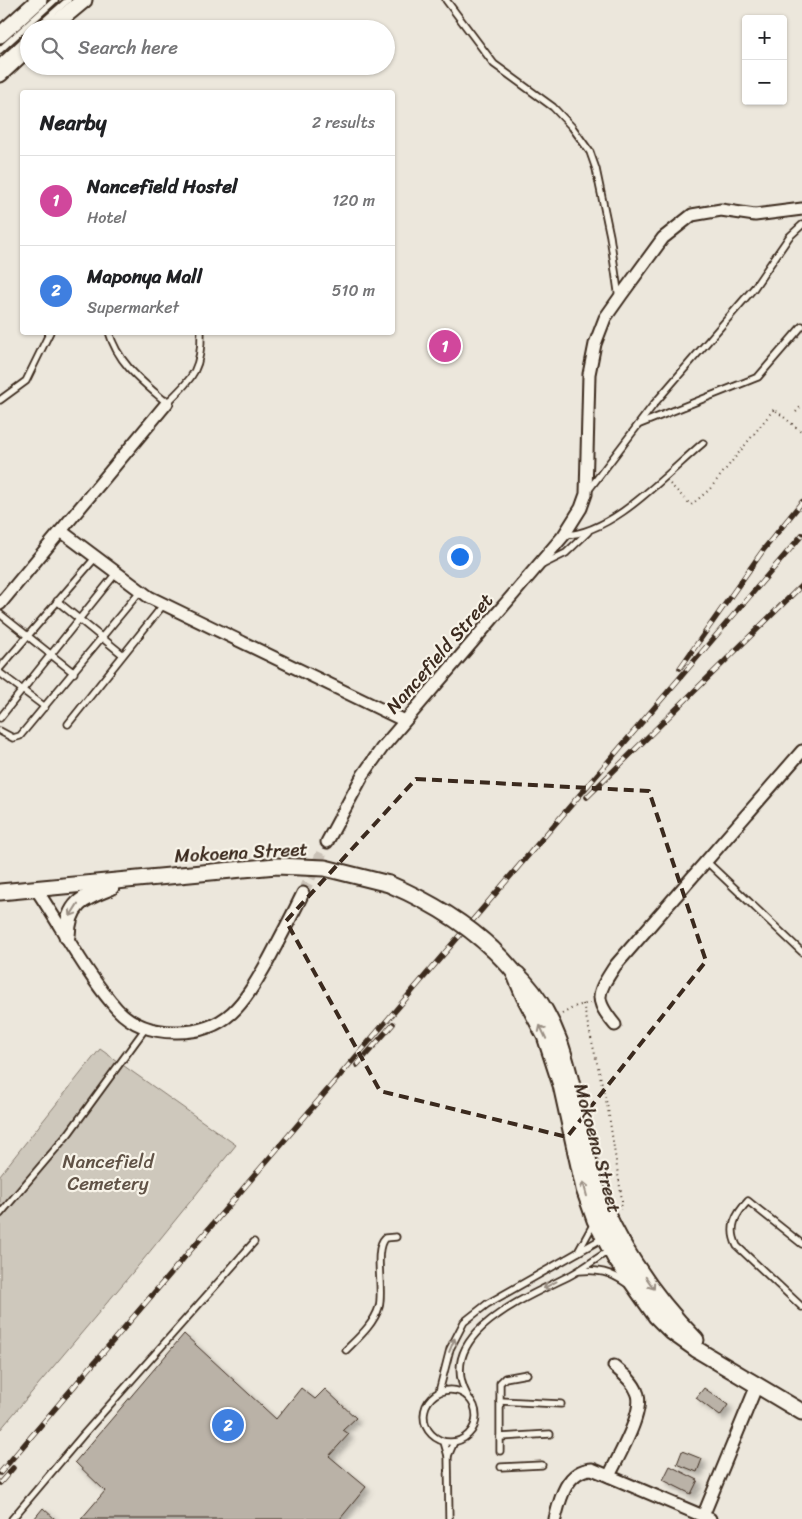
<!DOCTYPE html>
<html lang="en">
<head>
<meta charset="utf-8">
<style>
  :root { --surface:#fff; --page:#f6f6f6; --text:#202124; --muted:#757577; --line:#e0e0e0; --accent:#b45309 }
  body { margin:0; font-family:Sriracha,sans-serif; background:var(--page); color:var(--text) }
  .controls { position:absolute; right:15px; top:15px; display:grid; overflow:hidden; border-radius:5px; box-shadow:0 1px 4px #0004 }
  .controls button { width:45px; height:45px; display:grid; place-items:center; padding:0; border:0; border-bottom:1px solid var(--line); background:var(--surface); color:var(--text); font:25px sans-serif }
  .you { position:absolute; left:459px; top:556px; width:18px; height:18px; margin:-12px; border:4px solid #fff; border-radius:50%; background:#1a73e8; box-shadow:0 0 0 8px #1a73e833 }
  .badge { display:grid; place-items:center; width:32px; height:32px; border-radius:50%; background:var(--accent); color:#fff; font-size:16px; font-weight:700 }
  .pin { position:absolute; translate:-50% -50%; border:2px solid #fff; box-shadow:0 1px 5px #0006 }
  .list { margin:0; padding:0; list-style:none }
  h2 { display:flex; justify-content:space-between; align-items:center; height:65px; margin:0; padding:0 20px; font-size:21px }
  h2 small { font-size:16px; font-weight:400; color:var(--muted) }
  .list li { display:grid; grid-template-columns:32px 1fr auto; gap:15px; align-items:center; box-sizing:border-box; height:90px; padding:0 20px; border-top:1px solid var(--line) }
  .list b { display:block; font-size:19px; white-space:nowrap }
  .list p { margin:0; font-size:16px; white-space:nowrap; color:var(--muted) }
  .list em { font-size:16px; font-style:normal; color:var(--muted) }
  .icon { flex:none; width:28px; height:28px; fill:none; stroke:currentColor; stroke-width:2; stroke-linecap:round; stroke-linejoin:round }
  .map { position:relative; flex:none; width:802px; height:1519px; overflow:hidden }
  .search { position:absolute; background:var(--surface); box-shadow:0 1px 4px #0004; left:20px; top:20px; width:375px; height:55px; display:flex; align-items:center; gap:12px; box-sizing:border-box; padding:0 18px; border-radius:28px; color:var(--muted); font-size:19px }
  .panel { position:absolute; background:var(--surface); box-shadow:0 1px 4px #0004; left:20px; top:90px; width:375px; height:245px; border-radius:5px }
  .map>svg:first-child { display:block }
  .green { fill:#cec8bc; stroke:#84796d }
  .building { fill:#bab2a7; stroke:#3b2a1e; filter:url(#shadow) }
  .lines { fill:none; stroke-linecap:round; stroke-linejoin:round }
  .minor-tunnel { stroke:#c9c1b6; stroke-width:11; stroke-dasharray:11 5.5; stroke-linecap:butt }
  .service-casing { stroke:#3b2a1e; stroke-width:9 }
  .minor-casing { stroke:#3b2a1e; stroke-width:15 }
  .secondary-casing { stroke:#3b2a1e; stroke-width:19 }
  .path { stroke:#3b2a1e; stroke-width:2; stroke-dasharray:1 4; stroke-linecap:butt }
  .service { stroke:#f7f3e8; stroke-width:5.5 }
  .minor { stroke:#f7f3e8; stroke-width:11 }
  .secondary { stroke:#f7f3e8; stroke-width:15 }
  .rail-casing { stroke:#3b2a1e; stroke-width:5.5 }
  .rail { stroke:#f7f3e8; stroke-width:4; stroke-dasharray:11; stroke-linecap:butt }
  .secondary-bridge-casing { stroke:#3b2a1e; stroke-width:19; stroke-linecap:butt }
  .secondary-bridge { stroke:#f7f3e8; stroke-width:15 }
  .oneway { stroke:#998e83 }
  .marked { fill:none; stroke:#3b2a1e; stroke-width:4; stroke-dasharray:10 6; stroke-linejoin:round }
  .labels { text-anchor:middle; stroke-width:4.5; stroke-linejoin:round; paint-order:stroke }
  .street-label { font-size:19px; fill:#3b2a1e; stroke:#f7f3e8 }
  .park-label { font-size:19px; fill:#605246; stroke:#f7f3e8 }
</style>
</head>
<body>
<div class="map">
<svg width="802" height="1519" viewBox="0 0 802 1519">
  <defs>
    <filter id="shadow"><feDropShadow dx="4.5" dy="4.5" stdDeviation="2.5" flood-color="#0004"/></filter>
  </defs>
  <rect width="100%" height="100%" fill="#ece7dc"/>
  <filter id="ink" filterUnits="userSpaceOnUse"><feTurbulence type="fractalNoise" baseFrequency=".02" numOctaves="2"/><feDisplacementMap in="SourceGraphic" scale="10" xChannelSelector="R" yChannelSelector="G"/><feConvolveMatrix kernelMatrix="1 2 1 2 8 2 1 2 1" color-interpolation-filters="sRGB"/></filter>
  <g filter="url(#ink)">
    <polygon class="green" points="100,1049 236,1145 143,1260 0,1430 0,1175"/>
    <g class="building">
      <polygon points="184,1334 276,1419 301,1388 315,1399 325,1389 356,1418 343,1430 349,1434 329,1456 366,1487 340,1519 81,1519 105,1491 75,1462"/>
      <polygon points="704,1388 728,1405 720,1416 696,1398"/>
      <polygon points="682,1451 702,1459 697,1472 677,1464"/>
      <polygon points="670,1466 698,1480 691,1494 663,1480"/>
      <polygon points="43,1508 55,1519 34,1519"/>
    </g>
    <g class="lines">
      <polyline class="minor-tunnel" points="303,893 327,842"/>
      <g class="service-casing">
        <g id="service">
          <polyline points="446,0 494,64 553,107 572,127 590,152 596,169 610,236 619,298"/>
          <polyline points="35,29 68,0"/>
          <polyline points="0,50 55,0"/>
          <polyline points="0,62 29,35"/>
          <path d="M109 332C118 364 143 382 167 403 192 378 202 370 201 332"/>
          <polyline points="0,400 26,381 50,332"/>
          <polyline points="640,424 758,377 802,326"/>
          <polyline points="587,492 654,404 754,288 789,237 802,225"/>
          <path d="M564 535C613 534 666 474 703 443"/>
          <polyline points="542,565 566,553 588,532"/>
          <polyline points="57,601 122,654"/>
          <polyline points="0,614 74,673"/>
          <polyline points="0,668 96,557"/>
          <polyline points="0,673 45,707"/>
          <polyline points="0,718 117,572"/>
          <polyline points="68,724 164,604"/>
          <polyline points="0,731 13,738 20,736 141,590"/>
          <polyline points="706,861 802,952"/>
          <polyline points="0,1214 69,1133 145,1029"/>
          <path d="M802 1244 748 1201C735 1215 728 1228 737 1246L802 1307"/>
          <polyline points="578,1252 594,1223"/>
          <path d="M579 1271C598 1269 610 1272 626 1283"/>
          <path d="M346 1350C358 1338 374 1324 379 1307 384 1290 373 1249 385 1238L396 1237"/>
          <circle cx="450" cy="1416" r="26"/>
          <polyline points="439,1392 450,1349 464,1322 487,1304 603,1238"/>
          <path d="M467 1395C434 1333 528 1297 571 1275 584 1268 597 1258 610 1250"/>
          <polyline points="500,1401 561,1404"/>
          <polyline points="500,1437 550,1434"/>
          <polyline points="444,1442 448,1456 454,1442"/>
          <polyline points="500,1451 500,1383 505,1378 527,1374"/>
          <polyline points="448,1456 449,1519"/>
          <polyline points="501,1467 542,1465"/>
          <polyline points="12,1519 83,1435 254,1242"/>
        </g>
      </g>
      <g class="minor-casing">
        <g id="minor">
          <polyline points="61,531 149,597 403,720"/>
          <polyline points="0,604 167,403"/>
          <polyline points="327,842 363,775 382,748 564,535 581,508 586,494 589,374 595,344 605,318 622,294 663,238 692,215 721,210 755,215 802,209"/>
          <path d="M36 889C61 926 88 977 117 1009 133 1026 153 1032 175 1032 228 1033 245 1001 268 961 280 938 292 916 303 893"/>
          <path d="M615 1025C593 998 597 994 615 966L802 751"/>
          <path d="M609 1476C618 1457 646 1410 637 1392 633 1381 622 1373 614 1366"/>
          <polyline points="703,1516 757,1385"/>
          <path d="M555 1519C560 1498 567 1470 592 1469L710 1519"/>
        </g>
      </g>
      <g class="secondary-casing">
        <g id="secondary">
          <polyline points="49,29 84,0"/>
          <polyline points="0,35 39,0"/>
          <polyline points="0,74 29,47"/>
          <polyline points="0,892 276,866 325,868 389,884"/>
          <path d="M67 936C68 903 83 898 111 887"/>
          <polyline points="514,972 524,996 545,1036 561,1085 584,1189 595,1220 615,1258 656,1316 672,1332 696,1349 802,1412"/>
          <path d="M517 974C571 1026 572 1102 591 1170 608 1231 651 1295 696 1340"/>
        </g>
      </g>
      <g class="path">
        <polyline points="796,412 802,405"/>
        <polyline points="670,484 691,505 709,490 774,409 802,432"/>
        <polyline points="583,1004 608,1109 622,1200 621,1210"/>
        <polyline points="562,1014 576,1006 590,1003"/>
      </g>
      <use href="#service" class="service"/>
      <use href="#minor" class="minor"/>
      <use href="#secondary" class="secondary"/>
      <g class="rail-casing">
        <g id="rail">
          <polyline points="680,668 764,549 802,502"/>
          <polyline points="587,797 802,585"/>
          <polyline points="357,1065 393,1024"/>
          <polyline points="0,1473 802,535"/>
          <polyline points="0,1483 13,1468"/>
        </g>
      </g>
      <use href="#rail" class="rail"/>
      <g class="secondary-bridge-casing">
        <path id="secondary-bridge" d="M389 884C436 904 481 932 514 972"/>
      </g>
      <use href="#secondary-bridge" class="secondary-bridge"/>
    </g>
    <defs><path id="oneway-shaft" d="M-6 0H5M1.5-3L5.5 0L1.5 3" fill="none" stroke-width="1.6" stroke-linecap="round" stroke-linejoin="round" transform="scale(1.25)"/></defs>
    <g class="oneway">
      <use href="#oneway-shaft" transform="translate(74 910) rotate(122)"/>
      <use href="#oneway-shaft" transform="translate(543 1032) rotate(-115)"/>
      <use href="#oneway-shaft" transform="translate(585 1189) rotate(-105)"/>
      <use href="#oneway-shaft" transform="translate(650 1283) rotate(55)"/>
      <use href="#oneway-shaft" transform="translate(550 1285) rotate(152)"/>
      <use href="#oneway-shaft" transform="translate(452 1345) rotate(-68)"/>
    </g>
  </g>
  <path class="marked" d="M416 779 649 791 706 961 567 1137 380 1091 286 921Z"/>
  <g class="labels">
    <g class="street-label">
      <text transform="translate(439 653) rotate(-49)" y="7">Nancefield Street</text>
      <text transform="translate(241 852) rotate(-3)" y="7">Mokoena Street</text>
      <text transform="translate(598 1148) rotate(75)" y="7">Mokoena Street</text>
    </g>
    <g class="park-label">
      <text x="108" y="1168">Nancefield<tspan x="108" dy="22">Cemetery</tspan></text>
    </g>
  </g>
</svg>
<div class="controls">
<button>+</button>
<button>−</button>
</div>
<div class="you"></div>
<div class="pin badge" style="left:445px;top:346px;background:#d1479c">1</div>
<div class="pin badge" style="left:228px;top:1425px;background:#3f7fe0">2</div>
<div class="search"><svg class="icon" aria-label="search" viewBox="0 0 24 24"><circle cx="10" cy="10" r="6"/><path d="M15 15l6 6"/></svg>Search here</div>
<section class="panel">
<h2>Nearby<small>2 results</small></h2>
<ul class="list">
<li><span class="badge" style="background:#d1479c">1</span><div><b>Nancefield Hostel</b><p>Hotel</p></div><em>120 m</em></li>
<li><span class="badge" style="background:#3f7fe0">2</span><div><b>Maponya Mall</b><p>Supermarket</p></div><em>510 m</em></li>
</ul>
</section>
</div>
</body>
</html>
